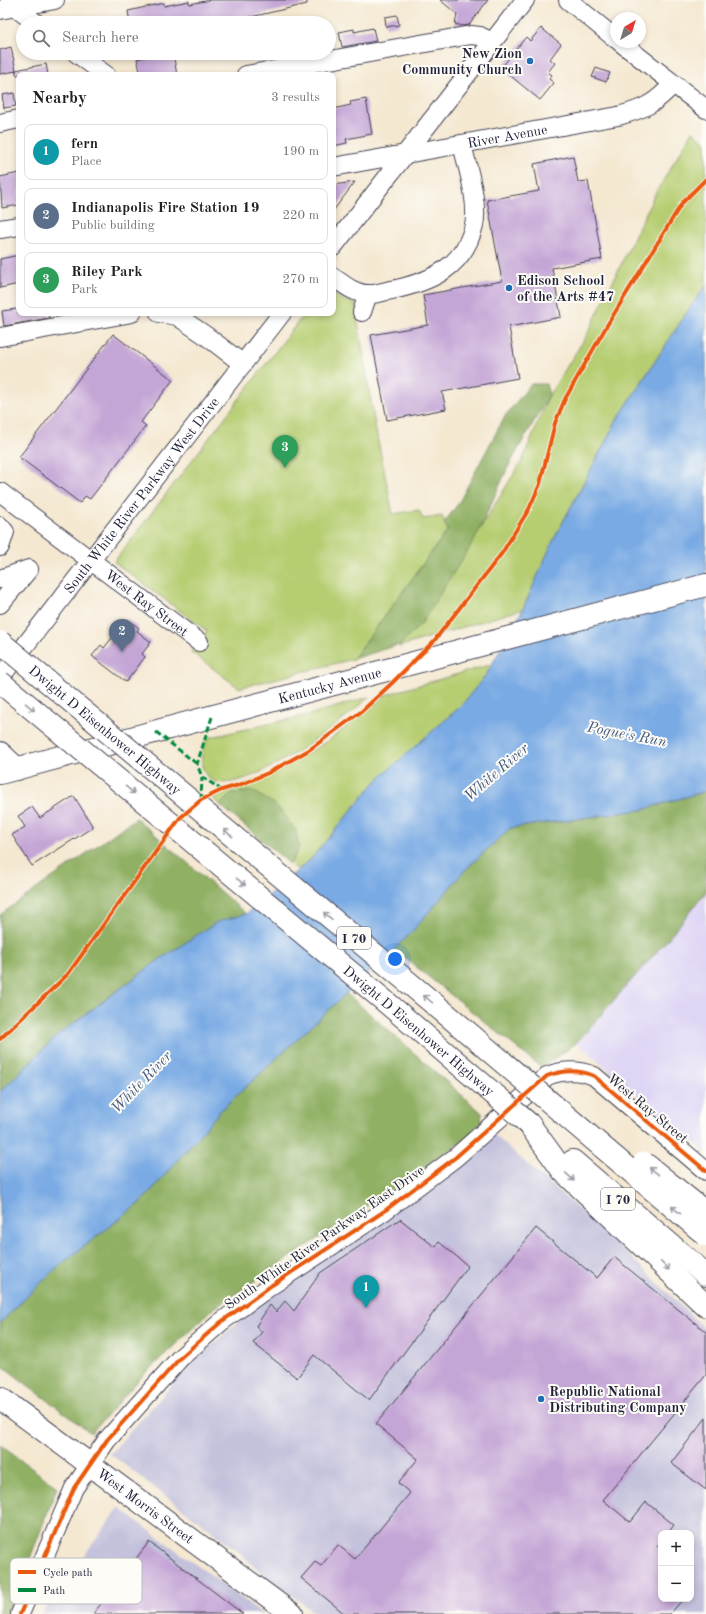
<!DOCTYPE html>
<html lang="en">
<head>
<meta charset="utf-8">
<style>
  :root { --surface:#fff; --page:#f6f6f6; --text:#202124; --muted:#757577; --line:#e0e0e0; --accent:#1f6fb2 }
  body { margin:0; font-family:"Old Standard TT",serif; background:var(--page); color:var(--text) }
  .controls { position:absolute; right:12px; bottom:12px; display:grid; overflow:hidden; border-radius:8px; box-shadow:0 2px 6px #0003 }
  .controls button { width:36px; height:36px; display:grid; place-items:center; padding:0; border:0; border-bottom:1px solid var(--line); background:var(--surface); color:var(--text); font:20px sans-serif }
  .compass { position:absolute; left:610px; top:12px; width:36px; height:36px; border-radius:50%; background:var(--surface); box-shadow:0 2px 6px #0003; rotate:38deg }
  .you { position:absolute; left:395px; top:959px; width:14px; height:14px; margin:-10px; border:3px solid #fff; border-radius:50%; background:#1a73e8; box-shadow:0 0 0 6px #1a73e833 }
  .badge { display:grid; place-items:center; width:26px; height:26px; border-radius:50%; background:var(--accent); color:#fff; font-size:13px; font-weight:700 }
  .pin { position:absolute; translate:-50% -33px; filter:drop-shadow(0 1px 2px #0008) }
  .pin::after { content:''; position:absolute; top:21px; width:14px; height:12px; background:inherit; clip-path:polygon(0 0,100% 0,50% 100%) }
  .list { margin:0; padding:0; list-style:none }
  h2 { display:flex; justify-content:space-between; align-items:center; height:52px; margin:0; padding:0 16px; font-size:17px }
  h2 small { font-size:13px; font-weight:400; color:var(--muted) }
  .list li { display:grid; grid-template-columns:26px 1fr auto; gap:12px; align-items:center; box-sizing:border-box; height:56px; margin:0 8px 8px; padding:0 8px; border:1px solid var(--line); border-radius:8px }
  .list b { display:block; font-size:15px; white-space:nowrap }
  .list p { margin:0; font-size:13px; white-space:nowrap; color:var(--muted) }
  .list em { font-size:13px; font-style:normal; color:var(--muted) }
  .icon { flex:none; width:22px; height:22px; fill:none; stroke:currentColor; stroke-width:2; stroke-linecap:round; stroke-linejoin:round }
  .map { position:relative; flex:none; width:706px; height:1614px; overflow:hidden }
  .search { position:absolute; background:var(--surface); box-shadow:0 2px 6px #0003; left:16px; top:16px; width:320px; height:44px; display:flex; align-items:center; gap:10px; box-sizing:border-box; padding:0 14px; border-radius:22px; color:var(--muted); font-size:15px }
  .panel { position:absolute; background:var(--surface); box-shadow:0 2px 6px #0003; left:16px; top:72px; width:320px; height:244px; border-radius:8px }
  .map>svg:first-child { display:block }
  .built { fill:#dfd5f5 }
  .industrial { fill:#c3c1db; fill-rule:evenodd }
  .green { fill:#b6cd71; stroke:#6c7856 }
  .forest { fill:#90b063; stroke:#59694f }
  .water { fill:#79aae4; stroke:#4e6690 }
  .building { fill:#c4a6d6 }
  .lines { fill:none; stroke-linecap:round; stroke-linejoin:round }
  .minor-casing { stroke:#424052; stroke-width:20 }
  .major-casing { stroke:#424052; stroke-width:24 }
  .highway-casing { stroke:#424052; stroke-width:24 }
  .minor { stroke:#fff; stroke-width:18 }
  .major { stroke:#fff; stroke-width:22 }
  .highway { stroke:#fff; stroke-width:22 }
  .highway-bridge-casing { stroke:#424052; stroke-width:24; stroke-linecap:butt }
  .highway-bridge { stroke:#fff; stroke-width:22 }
  .quiet { stroke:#00873e; stroke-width:3; stroke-dasharray:6 3; stroke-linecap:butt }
  .cycleway-casing { stroke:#fdfcf7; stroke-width:6 }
  .cycleway { stroke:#e8590c; stroke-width:4 }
  .oneway { stroke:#9c9ca7 }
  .poi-dot { fill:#1f6fb2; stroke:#fdfcf7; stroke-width:1.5 }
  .labels { text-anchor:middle; stroke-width:4; stroke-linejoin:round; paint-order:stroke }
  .shield { fill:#fdfcf7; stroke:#646373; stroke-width:1 }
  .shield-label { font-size:13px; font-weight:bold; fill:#22223b }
  .poi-label { font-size:14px; font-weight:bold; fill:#22223b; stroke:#fdfcf7; text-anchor:start }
  .street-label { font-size:14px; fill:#22223b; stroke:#fdfcf7 }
  .water-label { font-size:15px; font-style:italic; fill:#45587f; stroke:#fdfcf7 }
  .key { fill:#fdfcf7; stroke:#bbbbbf; stroke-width:1 }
  .key-label { font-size:11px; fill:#22223b }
</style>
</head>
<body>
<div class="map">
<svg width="706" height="1614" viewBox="0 0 706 1614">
  <rect width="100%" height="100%" fill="#fdfcf7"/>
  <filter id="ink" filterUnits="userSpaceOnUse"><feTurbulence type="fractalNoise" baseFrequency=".025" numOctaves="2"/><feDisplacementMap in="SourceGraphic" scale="8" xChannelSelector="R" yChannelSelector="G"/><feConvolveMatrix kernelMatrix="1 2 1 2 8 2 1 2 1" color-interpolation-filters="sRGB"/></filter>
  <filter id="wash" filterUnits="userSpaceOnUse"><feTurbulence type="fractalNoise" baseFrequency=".012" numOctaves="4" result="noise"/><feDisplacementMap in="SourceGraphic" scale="16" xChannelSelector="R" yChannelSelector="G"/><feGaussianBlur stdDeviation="0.9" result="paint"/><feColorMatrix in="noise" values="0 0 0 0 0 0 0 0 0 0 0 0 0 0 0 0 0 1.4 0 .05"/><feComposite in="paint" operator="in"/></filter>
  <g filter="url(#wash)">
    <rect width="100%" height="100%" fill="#f4e8d1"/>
    <polygon class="built" points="706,892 706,1152 576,1043 667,940"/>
    <g class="industrial">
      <path d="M492 1133 617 1243 706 1330V1614H316L253 1566 237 1550 110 1454 188 1367 250 1311ZM661 1533H691V1599H661Z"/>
      <polygon points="119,1508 263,1614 41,1614"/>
    </g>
    <g class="green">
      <polygon points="693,131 706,142 706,286 693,303 617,420 553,541 523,609 398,647 421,624 522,461 549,395 587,335 655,194"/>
      <polygon points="333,294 345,301 355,303 375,426 393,514 419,510 423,519 442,516 448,530 353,659 239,688 191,652 207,631 114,562 305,313 333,313"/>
      <polygon points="493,664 486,675 461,706 376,781 310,860 298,870 212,798 269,775 311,751 332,738 385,695"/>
      <path d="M369 697C348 718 232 808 207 776 198 765 202 750 207 738L312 714Z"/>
    </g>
    <g class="forest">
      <polygon points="531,384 546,384 549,395 508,467 475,539 421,624 401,644 353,659 448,530 444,523 458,504 505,416"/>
      <polygon points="253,791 276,805 296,831 299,848 290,864 220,805 232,793"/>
      <polygon points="706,791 706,892 667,940 576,1043 542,1068 394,949 409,935 465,870 510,828 641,810"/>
      <polygon points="136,818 246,914 217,922 159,960 59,1034 0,1092 0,915"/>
      <polygon points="346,993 482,1113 481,1123 465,1140 213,1309 144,1374 91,1433 0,1364 0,1323 54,1270 143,1200 220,1111"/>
      <polygon points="0,1445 57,1487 9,1614 0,1614"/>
    </g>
    <polygon class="water" points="706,286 706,791 641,810 510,828 465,870 409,935 220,1111 143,1200 54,1270 0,1323 0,1092 59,1034 159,960 217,922 246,914 310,860 376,781 461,706 486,675 523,609 553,541 617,420 693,303"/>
    <g id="blocks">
      <g class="building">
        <polygon points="211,0 307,0 307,4 225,23 130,23 128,11 164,3 164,6 189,1 189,4"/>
        <polygon points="440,0 488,0 469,25 463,26 455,24 457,14"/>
        <polygon points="397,15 399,25 386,27 385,17"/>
        <polygon points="373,28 376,41 342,47 339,32 354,29 354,32"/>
        <polygon points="541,28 561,44 550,59 555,63 548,72 552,75 549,79 554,83 540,100 501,68 526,37 530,41"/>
        <polygon points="11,47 16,71 0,74 0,50"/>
        <polygon points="161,53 173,53 177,75 141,75 137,59"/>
        <polygon points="46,64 48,75 16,75 16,70"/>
        <polygon points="596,68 610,73 606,82 592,77"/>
        <polygon points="14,93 16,106 4,108 2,95"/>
        <polygon points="366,99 372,134 346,139 347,143 333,146 333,109 351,105 350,102"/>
        <polygon points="573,156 578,182 588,181 602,259 552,268 561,317 509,327 518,378 442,392 446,409 387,420 371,335 428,325 423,295 502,281 487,200 539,191 534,164"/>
        <polygon points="19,173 19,205 2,208 0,177"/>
        <polygon points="355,182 333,211 333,185"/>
        <polygon points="19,255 19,284 0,288 0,259"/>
        <polygon points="17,309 18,313 48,313 49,318 4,326 2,311"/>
        <polygon points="113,334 173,380 141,422 146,426 90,499 85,496 80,503 19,457"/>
        <polygon points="127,619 139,628 137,631 151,642 142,654 145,657 126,682 92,656 101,645 104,648"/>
        <polygon points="74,796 93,827 32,866 12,835 25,827 18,816 32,807 40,818"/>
        <polygon points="400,1219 435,1247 439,1242 468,1266 369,1400 314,1355 297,1378 253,1343 262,1332 256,1326 270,1305 276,1312 285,1301 294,1311 320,1273"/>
        <polygon points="536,1228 597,1278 614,1257 706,1332 706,1375 603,1500 630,1522 646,1502 674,1525 668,1533 661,1533 661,1541 657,1546 661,1550 661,1599 683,1599 670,1614 345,1614 301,1578 315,1562 321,1566 338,1545 355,1559 410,1493 398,1483 418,1459 376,1424"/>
        <polygon points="706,1418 706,1490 671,1463"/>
        <polygon points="149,1542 243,1614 93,1614"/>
      </g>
    </g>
  </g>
  <g filter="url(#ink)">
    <use href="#blocks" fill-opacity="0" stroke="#424052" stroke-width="1"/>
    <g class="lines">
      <g class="minor-casing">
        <g id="minor">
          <polyline points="568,0 616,39"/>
          <polyline points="9,3 36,23"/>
          <polyline points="0,10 55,0"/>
          <polyline points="620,42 706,109"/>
          <polyline points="76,53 106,75"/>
          <polyline points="246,75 471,35 480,36 492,42"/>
          <polyline points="0,123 19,119"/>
          <path id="s1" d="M333 167 618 116C644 109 655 104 673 84"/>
          <polyline points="0,229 19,226"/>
          <polyline points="333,247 525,0"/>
          <path d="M333 277C343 284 355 294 368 294 375 295 384 291 392 290 430 282 464 268 474 225 479 203 467 166 462 144"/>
          <polyline points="362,312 368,294"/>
          <polyline points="159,313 177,316 205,335 243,364"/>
          <polyline points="0,337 132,313"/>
          <path id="s2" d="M0 492 199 642"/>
          <polyline points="0,526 5,532 0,547"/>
          <polyline points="0,579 29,569 0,604"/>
          <path id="s3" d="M0 678 282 313"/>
          <path d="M20 1614 74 1488 107 1440 180 1358 221 1322 272 1285 383 1212 456 1157 547 1076C563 1070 578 1069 594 1076L706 1171"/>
        </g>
      </g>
      <g class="major-casing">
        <g id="major">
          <polyline points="0,753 17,769"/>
          <path id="s4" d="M0 773 706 585"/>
          <path id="s5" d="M0 1398 292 1614"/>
        </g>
      </g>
      <g class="highway-casing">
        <g id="highway">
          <polyline points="529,1124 563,1171 706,1306"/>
          <polyline points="573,1161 706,1275"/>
        </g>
      </g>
      <use href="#minor" class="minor"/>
      <use href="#major" class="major"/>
      <use href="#highway" class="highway"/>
      <g class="highway-bridge-casing">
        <g id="highway-bridge">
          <path id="s6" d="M0 642 445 1013 706 1235"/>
          <path id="s7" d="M0 682 380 997 529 1124"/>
          <polyline points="644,1163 706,1213"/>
        </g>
      </g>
      <use href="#highway-bridge" class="highway-bridge"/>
      <g class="quiet">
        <polyline points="212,717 197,764 202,777 222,790"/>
        <polyline points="156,732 197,764"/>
        <polyline points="201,800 202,777"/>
      </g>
      <g class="cycleway-casing">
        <g id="cycleway">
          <polyline points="0,1039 68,974 180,818 201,800 222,790 242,784 268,773 309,750 362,711 391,684 434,641 502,553 529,509 540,484 555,423 565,399 606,327 682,203 706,179"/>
          <path d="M20 1614 74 1488 107 1440 180 1358 221 1322 272 1285 383 1212 456 1157 547 1076C563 1070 578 1069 594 1076L706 1171"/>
        </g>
      </g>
      <use href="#cycleway" class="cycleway"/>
    </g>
    <defs><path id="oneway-shaft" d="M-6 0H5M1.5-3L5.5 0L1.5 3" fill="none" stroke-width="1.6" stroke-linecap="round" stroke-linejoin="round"/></defs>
    <g class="oneway">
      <use href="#oneway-shaft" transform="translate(30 707) rotate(40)"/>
      <use href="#oneway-shaft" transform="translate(130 790) rotate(40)"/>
      <use href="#oneway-shaft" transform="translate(228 833) rotate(-140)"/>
      <use href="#oneway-shaft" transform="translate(241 882) rotate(40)"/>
      <use href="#oneway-shaft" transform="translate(328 916) rotate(-140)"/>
      <use href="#oneway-shaft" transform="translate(428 999) rotate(-140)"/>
      <use href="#oneway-shaft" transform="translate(654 1171) rotate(-141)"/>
      <use href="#oneway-shaft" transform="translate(570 1177) rotate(43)"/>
      <use href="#oneway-shaft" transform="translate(676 1210) rotate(-140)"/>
      <use href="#oneway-shaft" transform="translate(665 1266) rotate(44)"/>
    </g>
  </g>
  <g class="poi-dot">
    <circle cx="530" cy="61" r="4"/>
    <circle cx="509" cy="288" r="4"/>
    <circle cx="541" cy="1399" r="4"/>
  </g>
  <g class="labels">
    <g class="shield">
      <rect x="337" y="927" width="34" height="22" rx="3"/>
      <rect x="601" y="1188" width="34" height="22" rx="3"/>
    </g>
    <g class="shield-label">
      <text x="354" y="943">I 70</text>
      <text x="618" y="1204">I 70</text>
    </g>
    <g class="poi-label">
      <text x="522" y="58" text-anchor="end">New Zion<tspan x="522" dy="16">Community Church</tspan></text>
      <text x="517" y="285">Edison School<tspan x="517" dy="16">of the Arts #47</tspan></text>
      <text x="549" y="1396">Republic National<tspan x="549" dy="16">Distributing Company</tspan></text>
    </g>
    <g class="street-label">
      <text dy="5" stroke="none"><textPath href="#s1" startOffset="177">River Avenue</textPath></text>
      <text dy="5" stroke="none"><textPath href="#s3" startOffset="231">South White River Parkway West Drive</textPath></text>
      <text dy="5" stroke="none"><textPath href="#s2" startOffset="184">West Ray Street</textPath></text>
      <text dy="5" stroke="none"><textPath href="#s4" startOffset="341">Kentucky Avenue</textPath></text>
      <text dy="5" stroke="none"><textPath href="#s6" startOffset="137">Dwight D Eisenhower Highway</textPath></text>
      <text dy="5" stroke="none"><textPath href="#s7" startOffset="545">Dwight D Eisenhower Highway</textPath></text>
      <text transform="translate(648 1108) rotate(40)" y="5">West Ray Street</text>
      <text transform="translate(324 1237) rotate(-35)" y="5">South White River Parkway East Drive</text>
      <text dy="5" stroke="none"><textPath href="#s5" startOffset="181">West Morris Street</textPath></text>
    </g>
    <g class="water-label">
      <text transform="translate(627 734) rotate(11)" y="5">Pogue's Run</text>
      <text transform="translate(496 772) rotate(-41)" y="5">White River</text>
      <text transform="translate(141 1082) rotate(-46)" y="5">White River</text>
    </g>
  </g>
  <rect x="10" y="1558" width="132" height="46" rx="6" class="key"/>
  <rect x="18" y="1570" width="18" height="4" fill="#e8590c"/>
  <rect x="18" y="1588" width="18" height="4" fill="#00873e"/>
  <g class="key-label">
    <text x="43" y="1576">Cycle path</text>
    <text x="43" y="1594">Path</text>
  </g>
</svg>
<div class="controls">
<button>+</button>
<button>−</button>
</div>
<svg class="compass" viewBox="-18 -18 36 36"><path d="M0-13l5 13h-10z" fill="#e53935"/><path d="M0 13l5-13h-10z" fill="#757577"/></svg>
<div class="you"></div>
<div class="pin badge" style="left:366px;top:1308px;background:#0f9aa8">1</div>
<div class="pin badge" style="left:122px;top:652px;background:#5c6f8a">2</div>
<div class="pin badge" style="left:285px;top:468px;background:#2e9e5b">3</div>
<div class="search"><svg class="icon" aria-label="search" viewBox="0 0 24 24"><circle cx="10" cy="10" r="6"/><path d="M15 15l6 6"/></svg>Search here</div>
<section class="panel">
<h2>Nearby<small>3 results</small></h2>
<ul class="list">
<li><span class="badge" style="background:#0f9aa8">1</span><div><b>fern</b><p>Place</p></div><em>190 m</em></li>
<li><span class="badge" style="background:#5c6f8a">2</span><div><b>Indianapolis Fire Station 19</b><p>Public building</p></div><em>220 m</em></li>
<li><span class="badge" style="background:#2e9e5b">3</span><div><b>Riley Park</b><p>Park</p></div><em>270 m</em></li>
</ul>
</section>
</div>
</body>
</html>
